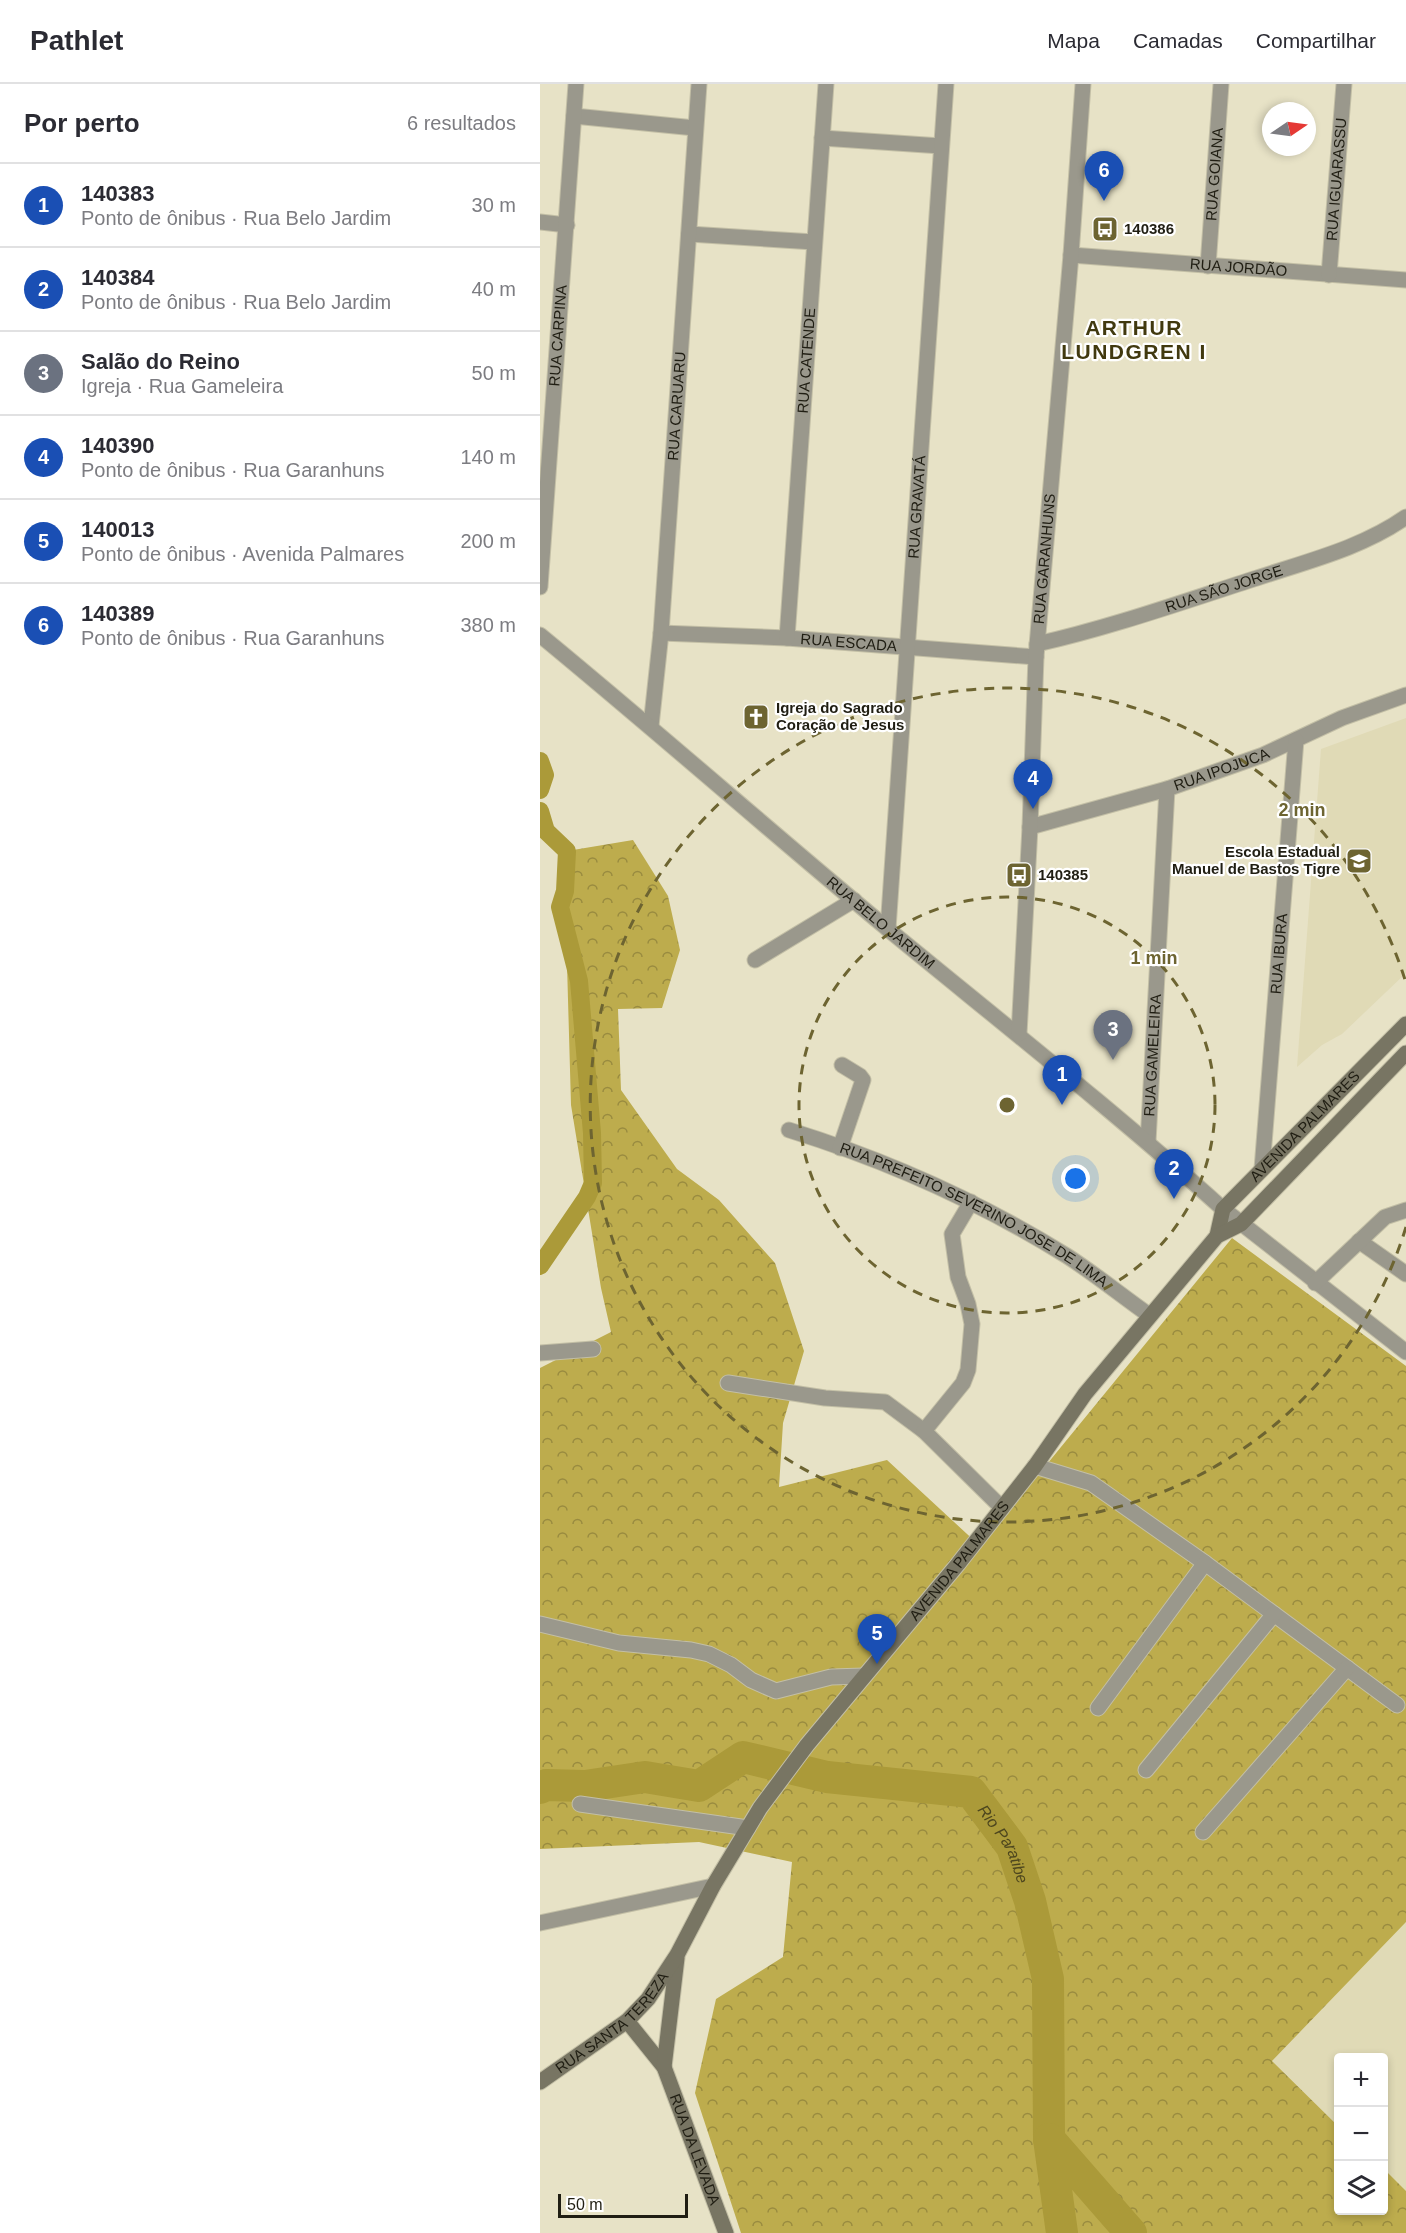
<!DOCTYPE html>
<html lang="pt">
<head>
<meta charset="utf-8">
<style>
  :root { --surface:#fff; --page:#f2f2f3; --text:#2b2b33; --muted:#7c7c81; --line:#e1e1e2; --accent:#0f766e }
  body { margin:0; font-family:Arial,sans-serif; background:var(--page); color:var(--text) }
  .controls { position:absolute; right:18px; bottom:18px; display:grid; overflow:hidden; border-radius:6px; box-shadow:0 3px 9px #0003 }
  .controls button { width:54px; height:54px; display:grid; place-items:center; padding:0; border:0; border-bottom:2px solid var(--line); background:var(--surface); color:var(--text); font:30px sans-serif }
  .compass { position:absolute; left:722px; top:18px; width:54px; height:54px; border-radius:50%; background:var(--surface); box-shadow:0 3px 9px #0003; rotate:77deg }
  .scale { position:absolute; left:18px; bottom:15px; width:130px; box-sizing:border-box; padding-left:6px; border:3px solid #201e13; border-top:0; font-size:16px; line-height:21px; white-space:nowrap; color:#201e13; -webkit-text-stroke:4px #fff; paint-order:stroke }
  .you { position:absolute; left:536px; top:1095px; width:21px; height:21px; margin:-15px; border:4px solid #fff; border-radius:50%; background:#1a73e8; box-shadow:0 0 0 9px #1a73e833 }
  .badge { display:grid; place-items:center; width:39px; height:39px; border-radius:50%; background:var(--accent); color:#fff; font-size:20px; font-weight:700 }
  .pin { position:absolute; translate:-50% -50px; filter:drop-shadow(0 2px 3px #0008) }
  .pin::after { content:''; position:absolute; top:32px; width:21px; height:18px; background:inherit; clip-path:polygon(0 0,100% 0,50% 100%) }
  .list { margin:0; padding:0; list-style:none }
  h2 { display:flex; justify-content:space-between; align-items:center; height:78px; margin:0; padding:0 24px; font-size:26px }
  h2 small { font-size:20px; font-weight:400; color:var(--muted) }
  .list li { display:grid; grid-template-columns:39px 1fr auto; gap:18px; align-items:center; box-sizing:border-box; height:84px; padding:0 24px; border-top:2px solid var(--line) }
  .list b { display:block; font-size:22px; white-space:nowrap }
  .list p { margin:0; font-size:20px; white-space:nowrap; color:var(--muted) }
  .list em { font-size:20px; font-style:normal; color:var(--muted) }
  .icon { flex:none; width:33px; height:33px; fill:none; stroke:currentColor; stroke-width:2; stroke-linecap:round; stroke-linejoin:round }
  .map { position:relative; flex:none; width:866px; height:2149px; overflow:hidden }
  header { display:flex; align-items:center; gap:36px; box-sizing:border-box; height:84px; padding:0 30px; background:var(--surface); border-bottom:2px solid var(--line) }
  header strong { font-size:28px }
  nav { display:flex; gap:33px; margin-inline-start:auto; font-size:21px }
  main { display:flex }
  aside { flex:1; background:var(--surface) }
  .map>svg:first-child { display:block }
  .built { fill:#e0dab6 }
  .forest { fill:url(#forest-crowns) }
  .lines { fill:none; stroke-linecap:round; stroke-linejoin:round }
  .canal { stroke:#ab9a39; stroke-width:18 }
  .river { stroke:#ab9a39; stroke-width:32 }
  .minor-casing { stroke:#c3bfa6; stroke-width:17 }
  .tertiary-casing { stroke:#c3bfa6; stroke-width:17 }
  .secondary-casing { stroke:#c3bfa6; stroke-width:17 }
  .minor { stroke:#9a988c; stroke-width:15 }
  .tertiary { stroke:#9a988c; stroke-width:15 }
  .secondary { stroke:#787563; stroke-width:15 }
  .ring { fill:none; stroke:#6d6431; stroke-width:3; stroke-dasharray:10 8 }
  .labels { text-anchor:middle; stroke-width:4.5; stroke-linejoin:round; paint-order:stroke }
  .street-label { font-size:15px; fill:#201e13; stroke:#fff }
  .poi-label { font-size:15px; font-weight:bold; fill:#201e13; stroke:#fff; text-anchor:start }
  .water-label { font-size:16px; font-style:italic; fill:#4d461e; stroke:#fff }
  .district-label { font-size:21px; font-weight:bold; letter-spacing:1.5px; fill:#41390f; stroke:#fff }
  .centre { fill:#6d6431; stroke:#fff; stroke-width:3 }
  .ring-label { font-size:18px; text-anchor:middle; font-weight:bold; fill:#6d6431; stroke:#fff; stroke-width:4.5; stroke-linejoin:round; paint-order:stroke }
</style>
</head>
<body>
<header>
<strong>Pathlet</strong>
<nav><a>Mapa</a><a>Camadas</a><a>Compartilhar</a></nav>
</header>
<main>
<aside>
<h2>Por perto<small>6 resultados</small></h2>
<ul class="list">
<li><span class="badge" style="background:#1a4fb4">1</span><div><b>140383</b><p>Ponto de ônibus · Rua Belo Jardim</p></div><em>30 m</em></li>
<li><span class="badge" style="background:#1a4fb4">2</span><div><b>140384</b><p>Ponto de ônibus · Rua Belo Jardim</p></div><em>40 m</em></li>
<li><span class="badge" style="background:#6b7280">3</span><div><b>Salão do Reino</b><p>Igreja · Rua Gameleira</p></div><em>50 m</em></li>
<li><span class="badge" style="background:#1a4fb4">4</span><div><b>140390</b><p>Ponto de ônibus · Rua Garanhuns</p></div><em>140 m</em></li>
<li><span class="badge" style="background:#1a4fb4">5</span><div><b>140013</b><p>Ponto de ônibus · Avenida Palmares</p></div><em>200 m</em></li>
<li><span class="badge" style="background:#1a4fb4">6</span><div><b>140389</b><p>Ponto de ônibus · Rua Garanhuns</p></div><em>380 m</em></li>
</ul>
</aside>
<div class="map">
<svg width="866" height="2149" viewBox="0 0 866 2149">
  <defs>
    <pattern id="forest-crowns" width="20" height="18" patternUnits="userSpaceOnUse" patternTransform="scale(1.5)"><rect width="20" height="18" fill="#bdac4d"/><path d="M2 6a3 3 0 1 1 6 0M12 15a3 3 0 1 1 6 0" fill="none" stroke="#998b3f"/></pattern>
  </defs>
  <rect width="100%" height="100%" fill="#e7e2c6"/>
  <g class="built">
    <polygon points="866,634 866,889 802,950 782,961 757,983 781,665"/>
    <polygon points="866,1838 866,2107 844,2085 844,1974 798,1974 798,2042 732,1977"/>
  </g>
  <polygon class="forest" points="93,756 128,812 140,866 122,924 78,925 81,1006 137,1085 179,1116 235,1179 264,1267 243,1339 239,1403 347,1376 440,1462 692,1154 866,1282 866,1838 732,1977 798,2042 798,2126 844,2126 844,2085 866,2107 866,2149 201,2149 155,2009 176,1915 243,1873 252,1778 159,1758 0,1765 0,1284 71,1248 61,1204 31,1021 26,845 27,767"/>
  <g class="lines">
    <g class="canal">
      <polyline points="0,677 5,691 0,706"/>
      <polyline points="0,727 6,747 27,767 25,807 20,823 39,897 52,1049 53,1099 47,1113 0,1182"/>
    </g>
    <g class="river">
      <path id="s1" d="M0 1704 6 1701 45 1702 105 1693 159 1702 203 1673 287 1693 431 1708 472 1763 490 1817 508 1895 509 2055 522 2149"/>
      <polyline points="509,2055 591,2149"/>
    </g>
    <g class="minor-casing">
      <g id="minor">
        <polyline points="34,32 155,44"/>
        <polyline points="282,54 401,62"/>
        <polyline points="0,138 27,141"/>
        <polyline points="149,150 274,158"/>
        <path id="s2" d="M531 171 866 196"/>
        <path id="s3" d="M668 182 681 0"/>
        <path id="s4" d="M789 191 804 0"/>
        <path id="s5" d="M0 503 36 0"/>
        <path id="s6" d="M121 549 247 554 496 573"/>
        <path id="s7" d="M247 554 286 0"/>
        <path id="s8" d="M497 560C572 543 645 517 717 494 768 477 822 464 866 433"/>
        <path id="s9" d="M111 642 121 549 159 0"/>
        <path id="s10" d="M490 743 627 705 723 671 802 634 866 611"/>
        <path id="s11" d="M348 845 406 0"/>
        <polyline points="215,876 314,816"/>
        <path id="s12" d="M249 1046C346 1076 440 1118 527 1172 555 1190 582 1212 609 1231"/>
        <path id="s13" d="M608 1058 627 705"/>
        <polyline points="300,1064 323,996 320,992 302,981"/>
        <path id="s14" d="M722 1085 756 656"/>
        <polyline points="683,1125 866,1268"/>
        <polyline points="819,1157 866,1190"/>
        <polyline points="775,1199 845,1133 866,1126"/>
        <polyline points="0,1269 53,1265"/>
        <polyline points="188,1299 285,1314 345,1318 384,1347 462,1424"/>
        <polyline points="384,1347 423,1299 428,1286 432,1240 428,1220 418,1193 412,1150 431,1118"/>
        <polyline points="495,1382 551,1399 665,1479 857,1621"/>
        <polyline points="0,1540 79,1559 151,1566 169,1570 191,1581 211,1596 236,1607 291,1593 324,1592"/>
        <polyline points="558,1624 665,1479"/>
        <polyline points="606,1686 734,1530"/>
        <polyline points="40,1720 208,1744"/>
        <polyline points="663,1748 807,1584"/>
        <polyline points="0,1839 173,1802"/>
      </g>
    </g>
    <g class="tertiary-casing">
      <g id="tertiary">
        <path id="s15" d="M0 551C118 648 232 749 349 846 461 938 575 1028 683 1125"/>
        <path id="s16" d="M479 950 490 743 496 573 531 171 543 0"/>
      </g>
    </g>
    <g class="secondary-casing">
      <g id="secondary">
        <path id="s17" d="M677 1152 683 1125 866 940"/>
        <path id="s18" d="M87 1937 124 1983 186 2149"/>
        <polyline points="124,1983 137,1874"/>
        <path id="s19" d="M0 1998 87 1937 108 1915 137 1871 173 1802 220 1724 267 1661 418 1480 495 1382 545 1310 677 1152 701 1140 866 969"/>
      </g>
    </g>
    <use href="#minor" class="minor"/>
    <use href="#tertiary" class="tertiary"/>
    <use href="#secondary" class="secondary"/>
  </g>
  <g class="ring">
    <circle cx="467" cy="1021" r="208"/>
    <path d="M866 1143A417 417 0 1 1 866 899"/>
  </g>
  <defs>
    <g id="bus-square" transform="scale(1.35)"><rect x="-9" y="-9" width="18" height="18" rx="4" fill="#6d6431" stroke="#fff"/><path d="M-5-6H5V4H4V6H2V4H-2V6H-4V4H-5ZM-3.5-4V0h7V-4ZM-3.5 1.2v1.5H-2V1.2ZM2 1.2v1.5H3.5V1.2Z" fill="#fff"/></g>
    <g id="church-square" transform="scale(1.35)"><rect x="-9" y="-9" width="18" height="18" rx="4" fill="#6d6431" stroke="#fff"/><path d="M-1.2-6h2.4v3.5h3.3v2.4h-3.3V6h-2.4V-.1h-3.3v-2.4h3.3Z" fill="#fff"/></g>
    <g id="school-square" transform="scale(1.35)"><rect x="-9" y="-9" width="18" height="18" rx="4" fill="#6d6431" stroke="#fff"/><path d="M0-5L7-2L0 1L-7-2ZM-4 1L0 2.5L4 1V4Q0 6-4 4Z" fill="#fff"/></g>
  </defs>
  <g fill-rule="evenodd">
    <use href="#bus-square" x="565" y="145"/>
    <use href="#church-square" x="216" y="633"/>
    <use href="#school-square" x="819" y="777"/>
    <use href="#bus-square" x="479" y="791"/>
  </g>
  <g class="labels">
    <g class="street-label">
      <text dy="5" stroke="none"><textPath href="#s3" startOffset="92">RUA GOIANA</textPath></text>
      <text dy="5" stroke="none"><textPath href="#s4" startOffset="96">RUA IGUARASSU</textPath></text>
      <text dy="5" stroke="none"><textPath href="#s2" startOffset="168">RUA JORDÃO</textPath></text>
      <text dy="5" stroke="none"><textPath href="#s5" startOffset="252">RUA CARPINA</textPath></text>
      <text dy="5" stroke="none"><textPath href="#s7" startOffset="278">RUA CATENDE</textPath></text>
      <text dy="5" stroke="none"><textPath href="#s9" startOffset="321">RUA CARUARU</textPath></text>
      <text dy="5" stroke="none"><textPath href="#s11" startOffset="423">RUA GRAVATÁ</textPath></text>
      <text dy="5" stroke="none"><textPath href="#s16" startOffset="476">RUA GARANHUNS</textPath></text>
      <text dy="5" stroke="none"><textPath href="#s8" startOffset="195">RUA SÃO JORGE</textPath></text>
      <text dy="5" stroke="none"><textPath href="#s6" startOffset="188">RUA ESCADA</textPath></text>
      <text dy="5" stroke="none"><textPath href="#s10" startOffset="200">RUA IPOJUCA</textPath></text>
      <text dy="5" stroke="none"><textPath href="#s15" startOffset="446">RUA BELO JARDIM</textPath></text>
      <text dy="5" stroke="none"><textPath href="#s14" startOffset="216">RUA IBURA</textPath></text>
      <text dy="5" stroke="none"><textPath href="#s13" startOffset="87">RUA GAMELEIRA</textPath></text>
      <text dy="5" stroke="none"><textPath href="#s17" startOffset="144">AVENIDA PALMARES</textPath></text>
      <text dy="5" stroke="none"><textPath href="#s12" startOffset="204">RUA PREFEITO SEVERINO JOSE DE LIMA</textPath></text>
      <text dy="5" stroke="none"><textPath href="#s19" startOffset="676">AVENIDA PALMARES</textPath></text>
      <text dy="5" stroke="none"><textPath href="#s19" startOffset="94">RUA SANTA TEREZA</textPath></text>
      <text dy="5" stroke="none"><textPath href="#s18" startOffset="147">RUA DA LEVADA</textPath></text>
    </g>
    <g class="poi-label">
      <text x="584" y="150">140386</text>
      <text x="236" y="629">Igreja do Sagrado<tspan x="236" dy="17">Coração de Jesus</tspan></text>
      <text x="800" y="773" text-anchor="end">Escola Estadual<tspan x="800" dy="17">Manuel de Bastos Tigre</tspan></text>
      <text x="498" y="796">140385</text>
    </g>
    <g class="water-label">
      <text dy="6" stroke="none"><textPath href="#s1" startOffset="507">Rio Paratibe</textPath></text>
    </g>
    <g class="district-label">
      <text x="594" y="251">ARTHUR<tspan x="594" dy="24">LUNDGREN I</tspan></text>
    </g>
  </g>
  <circle cx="467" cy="1021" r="9" class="centre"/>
  <g class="ring-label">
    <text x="762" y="732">2 min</text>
    <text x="614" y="880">1 min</text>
  </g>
</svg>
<div class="controls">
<button>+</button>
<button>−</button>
<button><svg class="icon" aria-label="layers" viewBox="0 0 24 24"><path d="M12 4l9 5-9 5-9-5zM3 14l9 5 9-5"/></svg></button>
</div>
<svg class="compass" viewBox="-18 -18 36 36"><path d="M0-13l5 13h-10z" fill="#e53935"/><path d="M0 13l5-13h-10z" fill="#7c7c81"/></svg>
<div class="scale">50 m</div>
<div class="you"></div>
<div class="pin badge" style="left:522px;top:1021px;background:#1a4fb4">1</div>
<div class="pin badge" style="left:634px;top:1115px;background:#1a4fb4">2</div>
<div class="pin badge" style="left:573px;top:976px;background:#6b7280">3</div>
<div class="pin badge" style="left:493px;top:725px;background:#1a4fb4">4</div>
<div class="pin badge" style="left:337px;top:1580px;background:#1a4fb4">5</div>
<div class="pin badge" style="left:564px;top:117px;background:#1a4fb4">6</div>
</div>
</main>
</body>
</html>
